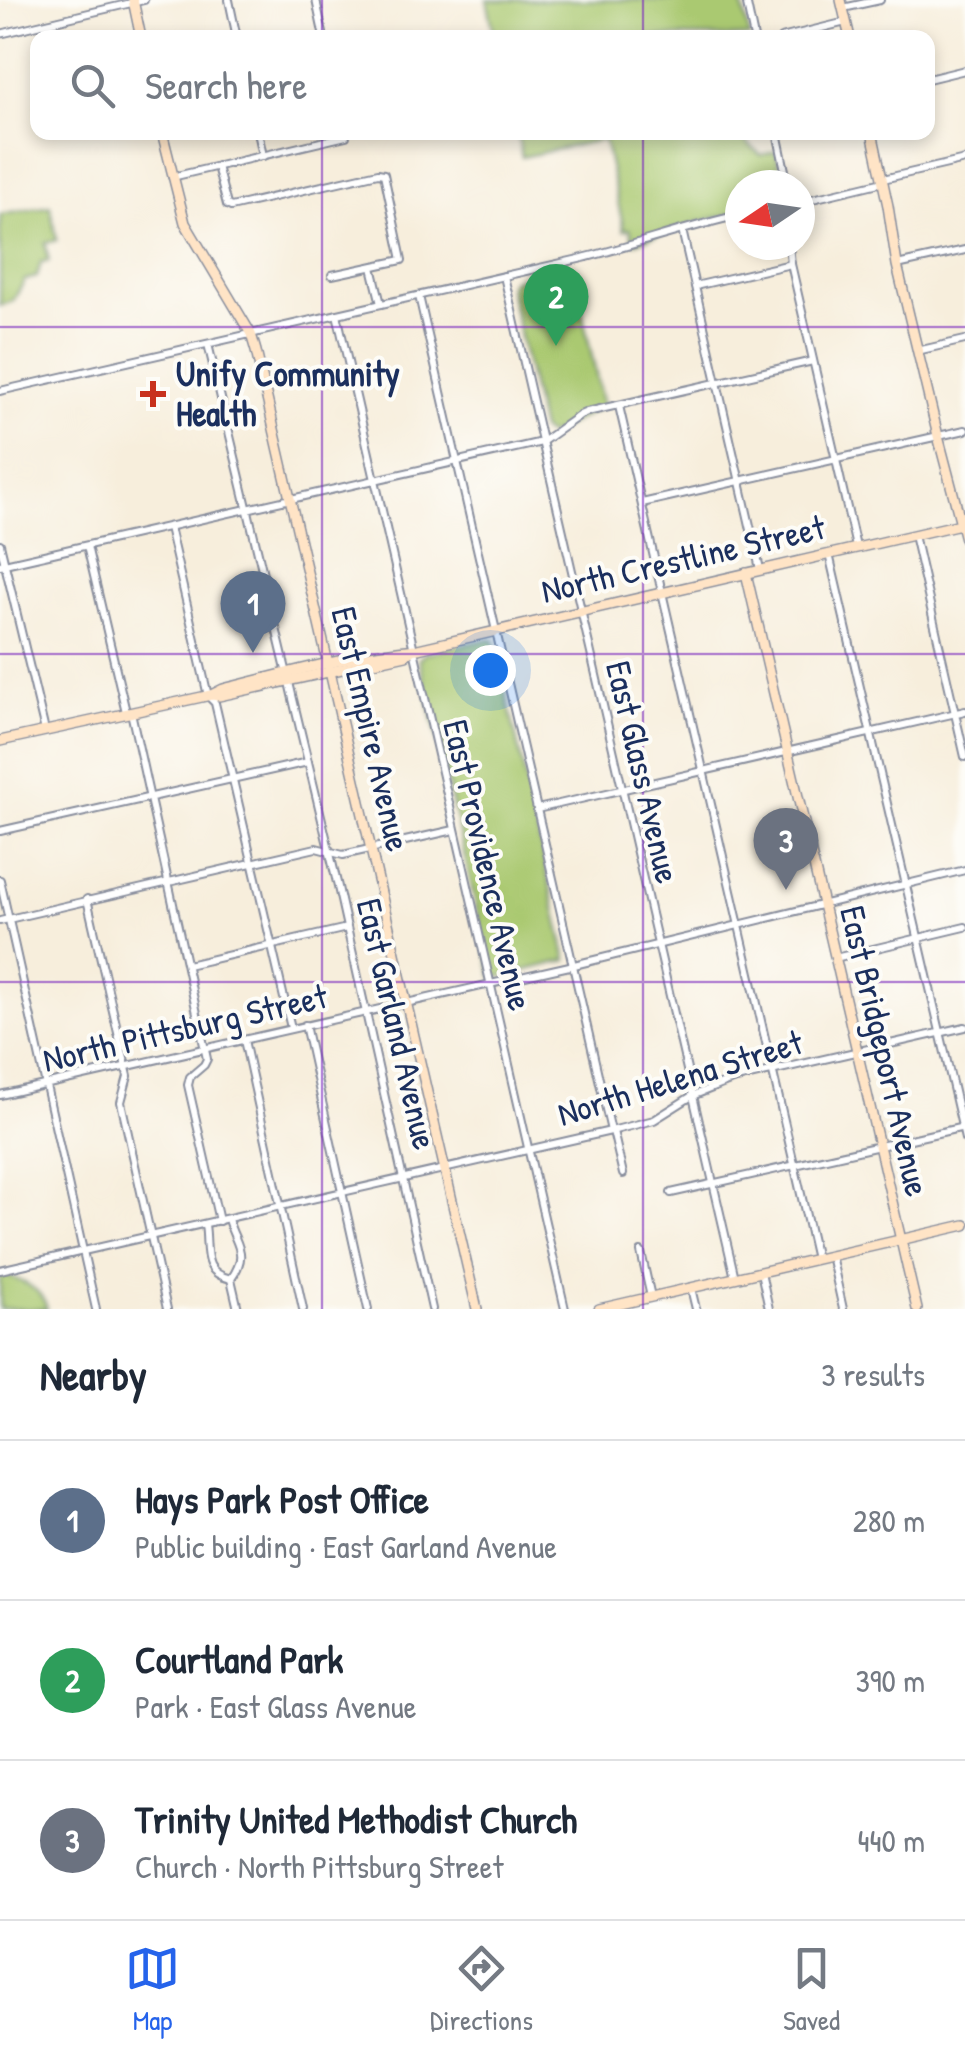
<!DOCTYPE html>
<html lang="en">
<head>
<meta charset="utf-8">
<style>
  :root { --surface:#fff; --page:#f6f6f7; --text:#1f2937; --muted:#747a83; --line:#e0e1e3; --accent:#2563eb }
  body { margin:0; font-family:"Patrick Hand",sans-serif; background:var(--page); color:var(--text) }
  .compass { position:absolute; left:725px; top:170px; width:90px; height:90px; border-radius:50%; background:var(--surface); box-shadow:0 5px 15px #0003; rotate:257deg }
  .you { position:absolute; left:490px; top:670px; width:35px; height:35px; margin:-25px; border:8px solid #fff; border-radius:50%; background:#1a73e8; box-shadow:0 0 0 15px #1a73e833 }
  .badge { display:grid; place-items:center; width:65px; height:65px; border-radius:50%; background:var(--accent); color:#fff; font-size:32px; font-weight:700 }
  .pin { position:absolute; translate:-50% -82px; filter:drop-shadow(0 2px 5px #0008) }
  .pin::after { content:''; position:absolute; top:52px; width:35px; height:30px; background:inherit; clip-path:polygon(0 0,100% 0,50% 100%) }
  .list { margin:0; padding:0; list-style:none }
  h2 { display:flex; justify-content:space-between; align-items:center; height:130px; margin:0; padding:0 40px; font-size:42px }
  h2 small { font-size:32px; font-weight:400; color:var(--muted) }
  .list li { display:grid; grid-template-columns:65px 1fr auto; gap:30px; align-items:center; box-sizing:border-box; height:160px; padding:0 40px; border-top:2px solid var(--line) }
  .list b { display:block; font-size:38px; white-space:nowrap }
  .list p { margin:0; font-size:32px; white-space:nowrap; color:var(--muted) }
  .list em { font-size:32px; font-style:normal; color:var(--muted) }
  .icon { flex:none; width:55px; height:55px; fill:none; stroke:currentColor; stroke-width:2; stroke-linecap:round; stroke-linejoin:round }
  .map { position:relative; flex:none; width:965px; height:1309px; overflow:hidden }
  .search { position:absolute; background:var(--surface); box-shadow:0 5px 15px #0003; left:30px; right:30px; top:30px; height:110px; display:flex; align-items:center; gap:25px; box-sizing:border-box; padding:0 35px; border-radius:20px; color:var(--muted); font-size:38px }
  .sheet { height:610px; background:var(--surface) }
  nav { display:flex; justify-content:space-around; align-items:center; box-sizing:border-box; height:140px; border-top:2px solid var(--line); background:var(--surface); font-size:28px; color:var(--muted) }
  nav a { display:grid; justify-items:center; gap:5px }
  nav .on { color:var(--accent) }
  .map>svg:first-child { display:block }
  .green { fill:#aac971; stroke:#627c68; stroke-width:2.5 }
  .lines { fill:none; stroke-linecap:round; stroke-linejoin:round }
  .street-casing { stroke:#898e9d; stroke-width:10 }
  .secondary-casing { stroke:#898e9d; stroke-width:12 }
  .street { stroke:#fff; stroke-width:6 }
  .secondary { stroke:#ffe4c6; stroke-width:9 }
  .grid { fill:none; stroke:#7b2cbf; stroke-width:2.5; stroke-opacity:0.55 }
  .poi-dot { fill:#c8321e; stroke:#fdfcf7; stroke-width:4 }
  .labels { text-anchor:middle; stroke-width:8; stroke-linejoin:round; paint-order:stroke }
  .poi-label { font-size:35px; font-weight:bold; fill:#1b2f5e; stroke:#fdfcf7; text-anchor:start }
  .street-label { font-size:35px; fill:#1b2f5e; stroke:#fdfcf7 }
</style>
</head>
<body>
<div class="map">
<svg width="965" height="1309" viewBox="0 0 965 1309">
  <rect width="100%" height="100%" fill="#fdfcf7"/>
  <filter id="ink" filterUnits="userSpaceOnUse"><feTurbulence type="fractalNoise" baseFrequency=".01" numOctaves="2"/><feDisplacementMap in="SourceGraphic" scale="20" xChannelSelector="R" yChannelSelector="G"/><feConvolveMatrix kernelMatrix="1 2 1 2 8 2 1 2 1" color-interpolation-filters="sRGB"/></filter>
  <filter id="wash" filterUnits="userSpaceOnUse"><feTurbulence type="fractalNoise" baseFrequency=".0048" numOctaves="4" result="noise"/><feDisplacementMap in="SourceGraphic" scale="40" xChannelSelector="R" yChannelSelector="G"/><feGaussianBlur stdDeviation="2.25" result="paint"/><feColorMatrix in="noise" values="0 0 0 0 0 0 0 0 0 0 0 0 0 0 0 0 0 1.4 0 .05"/><feComposite in="paint" operator="in"/></filter>
  <g filter="url(#wash)">
    <rect width="100%" height="100%" fill="#f7eedc"/>
    <g class="green">
      <polygon points="487,0 741,0 750,37 495,37"/>
      <polygon points="517,133 736,133 761,155 776,151 784,185 740,185 740,212 701,221 634,243 630,229 624,230 604,139 522,157"/>
      <polygon points="50,206 57,240 45,243 49,261 41,262 37,277 25,280 13,301 0,306 0,215"/>
      <polygon points="572,267 603,406 549,435 541,430 509,287 512,280"/>
      <polygon points="489,639 494,641 567,960 496,978 492,976 419,659 426,653"/>
      <path d="M6 1275C24 1282 43 1289 47 1309H0V1276Z"/>
    </g>
  </g>
  <g filter="url(#ink)">
    <g class="lines">
      <g class="street-casing">
        <g id="street">
          <polyline points="229,0 237,38"/>
          <polyline points="316,0 324,38"/>
          <polyline points="746,0 754,38"/>
          <polyline points="843,8 880,0"/>
          <polyline points="0,34 144,0"/>
          <polyline points="781,38 846,22"/>
          <polyline points="928,79 965,70"/>
          <polyline points="258,132 263,156"/>
          <polyline points="777,132 788,185"/>
          <polyline points="217,166 227,205 231,207 378,173 384,174 402,260 332,275"/>
          <polyline points="172,177 346,136 345,132"/>
          <polyline points="883,179 965,160"/>
          <polyline points="800,202 883,182"/>
          <polyline points="682,230 760,569"/>
          <polyline points="789,245 791,264 856,547"/>
          <polyline points="897,265 965,250"/>
          <polyline points="372,267 381,304"/>
          <polyline points="504,276 735,1278"/>
          <polyline points="695,286 791,264"/>
          <polyline points="419,296 611,1131"/>
          <polyline points="337,314 565,1309"/>
          <polyline points="208,344 338,887 432,1309"/>
          <polyline points="917,351 965,340"/>
          <path d="M0 391 579 259C633 246 685 227 740 215"/>
          <polyline points="619,406 816,1259"/>
          <polyline points="642,503 965,430"/>
          <polyline points="169,527 208,696 215,703 291,1028"/>
          <polyline points="914,535 965,757"/>
          <polyline points="0,544 45,731"/>
          <polyline points="87,546 126,712"/>
          <polyline points="829,554 965,1139"/>
          <polyline points="0,565 542,442 580,415 587,412 813,361"/>
          <polyline points="131,712 207,1059 204,1065 190,1077 188,1085 219,1221"/>
          <polyline points="537,809 965,711"/>
          <polyline points="0,831 308,762"/>
          <polyline points="0,880 96,1309"/>
          <polyline points="87,899 128,1076 121,1102 167,1309"/>
          <polyline points="0,921 316,848 343,855 454,830"/>
          <polyline points="835,958 965,927"/>
          <polyline points="187,965 347,928"/>
          <polyline points="305,1025 368,1309"/>
          <polyline points="244,1040 303,1309"/>
          <polyline points="0,1095 574,965 965,870"/>
          <polyline points="613,1131 623,1174"/>
          <polyline points="671,1193 964,1127"/>
          <path d="M228 1219C235 1245 250 1252 231 1279L238 1309"/>
          <path d="M205 1225C209 1249 200 1272 231 1279"/>
          <polyline points="641,1252 651,1297"/>
          <polyline points="831,1255 843,1309"/>
          <polyline points="0,1270 611,1131 654,1120 692,1096 732,1080 965,1027"/>
          <polyline points="761,1272 769,1309"/>
          <polyline points="691,1288 696,1309"/>
        </g>
      </g>
      <g class="secondary-casing">
        <g id="secondary">
          <polyline points="133,0 141,38"/>
          <polyline points="841,0 850,38"/>
          <polyline points="162,132 185,223 251,334 256,351 477,1309"/>
          <polyline points="872,132 888,206 897,265 938,436 965,539"/>
          <polyline points="746,573 917,1309"/>
          <polyline points="212,695 219,696 406,655 413,649"/>
          <path d="M0 741 211 695 223 689C287 673 353 654 418 649L965 523"/>
          <polyline points="599,1309 965,1225"/>
        </g>
      </g>
      <use href="#street" class="street"/>
      <use href="#secondary" class="secondary"/>
    </g>
  </g>
  <path class="grid" d="M322 0V38M643 0V38M322 132V1309M643 132V1309M0 327H965M0 654H965M0 982H965"/>
  <path class="poi-dot" d="M148 379h10v10h10v10h-10v10h-10v-10h-10v-10h10z"/>
  <g class="labels">
    <g class="poi-label">
      <text x="176" y="386">Unify Community<tspan x="176" dy="40">Health</tspan></text>
    </g>
    <g class="street-label">
      <text transform="translate(683 559) rotate(-13)" y="12">North Crestline Street</text>
      <text transform="translate(371 729) rotate(77)" y="12">East Empire Avenue</text>
      <text transform="translate(643 772) rotate(77)" y="12">East Glass Avenue</text>
      <text transform="translate(488 865) rotate(77)" y="12">East Providence Avenue</text>
      <text transform="translate(397 1024) rotate(77)" y="12">East Garland Avenue</text>
      <text transform="translate(185 1028) rotate(-13)" y="12">North Pittsburg Street</text>
      <text transform="translate(885 1051) rotate(77)" y="12">East Bridgeport Avenue</text>
      <text transform="translate(680 1078) rotate(-17)" y="12">North Helena Street</text>
    </g>
  </g>
</svg>
<svg class="compass" viewBox="-18 -18 36 36"><path d="M0-13l5 13h-10z" fill="#e53935"/><path d="M0 13l5-13h-10z" fill="#747a83"/></svg>
<div class="you"></div>
<div class="pin badge" style="left:253px;top:653px;background:#5c6f8a">1</div>
<div class="pin badge" style="left:556px;top:346px;background:#2e9e5b">2</div>
<div class="pin badge" style="left:786px;top:890px;background:#6b7280">3</div>
<div class="search"><svg class="icon" aria-label="search" viewBox="0 0 24 24"><circle cx="10" cy="10" r="6"/><path d="M15 15l6 6"/></svg>Search here</div>
</div>
<section class="sheet">
<h2>Nearby<small>3 results</small></h2>
<ul class="list">
<li><span class="badge" style="background:#5c6f8a">1</span><div><b>Hays Park Post Office</b><p>Public building · East Garland Avenue</p></div><em>280 m</em></li>
<li><span class="badge" style="background:#2e9e5b">2</span><div><b>Courtland Park</b><p>Park · East Glass Avenue</p></div><em>390 m</em></li>
<li><span class="badge" style="background:#6b7280">3</span><div><b>Trinity United Methodist Church</b><p>Church · North Pittsburg Street</p></div><em>440 m</em></li>
</ul>
</section>
<nav>
<a class="on"><svg class="icon" aria-label="map" viewBox="0 0 24 24"><path d="M3 6l6-2 6 2 6-2v14l-6 2-6-2-6 2zM9 4v14M15 6v14"/></svg>Map</a>
<a><svg class="icon" aria-label="directions" viewBox="0 0 24 24"><path d="M12 3l9 9-9 9-9-9zM9 14v-3h6M13 9l2 2-2 2"/></svg>Directions</a>
<a><svg class="icon" aria-label="saved" viewBox="0 0 24 24"><path d="M7 4h10v16l-5-4-5 4z"/></svg>Saved</a>
</nav>
</body>
</html>
